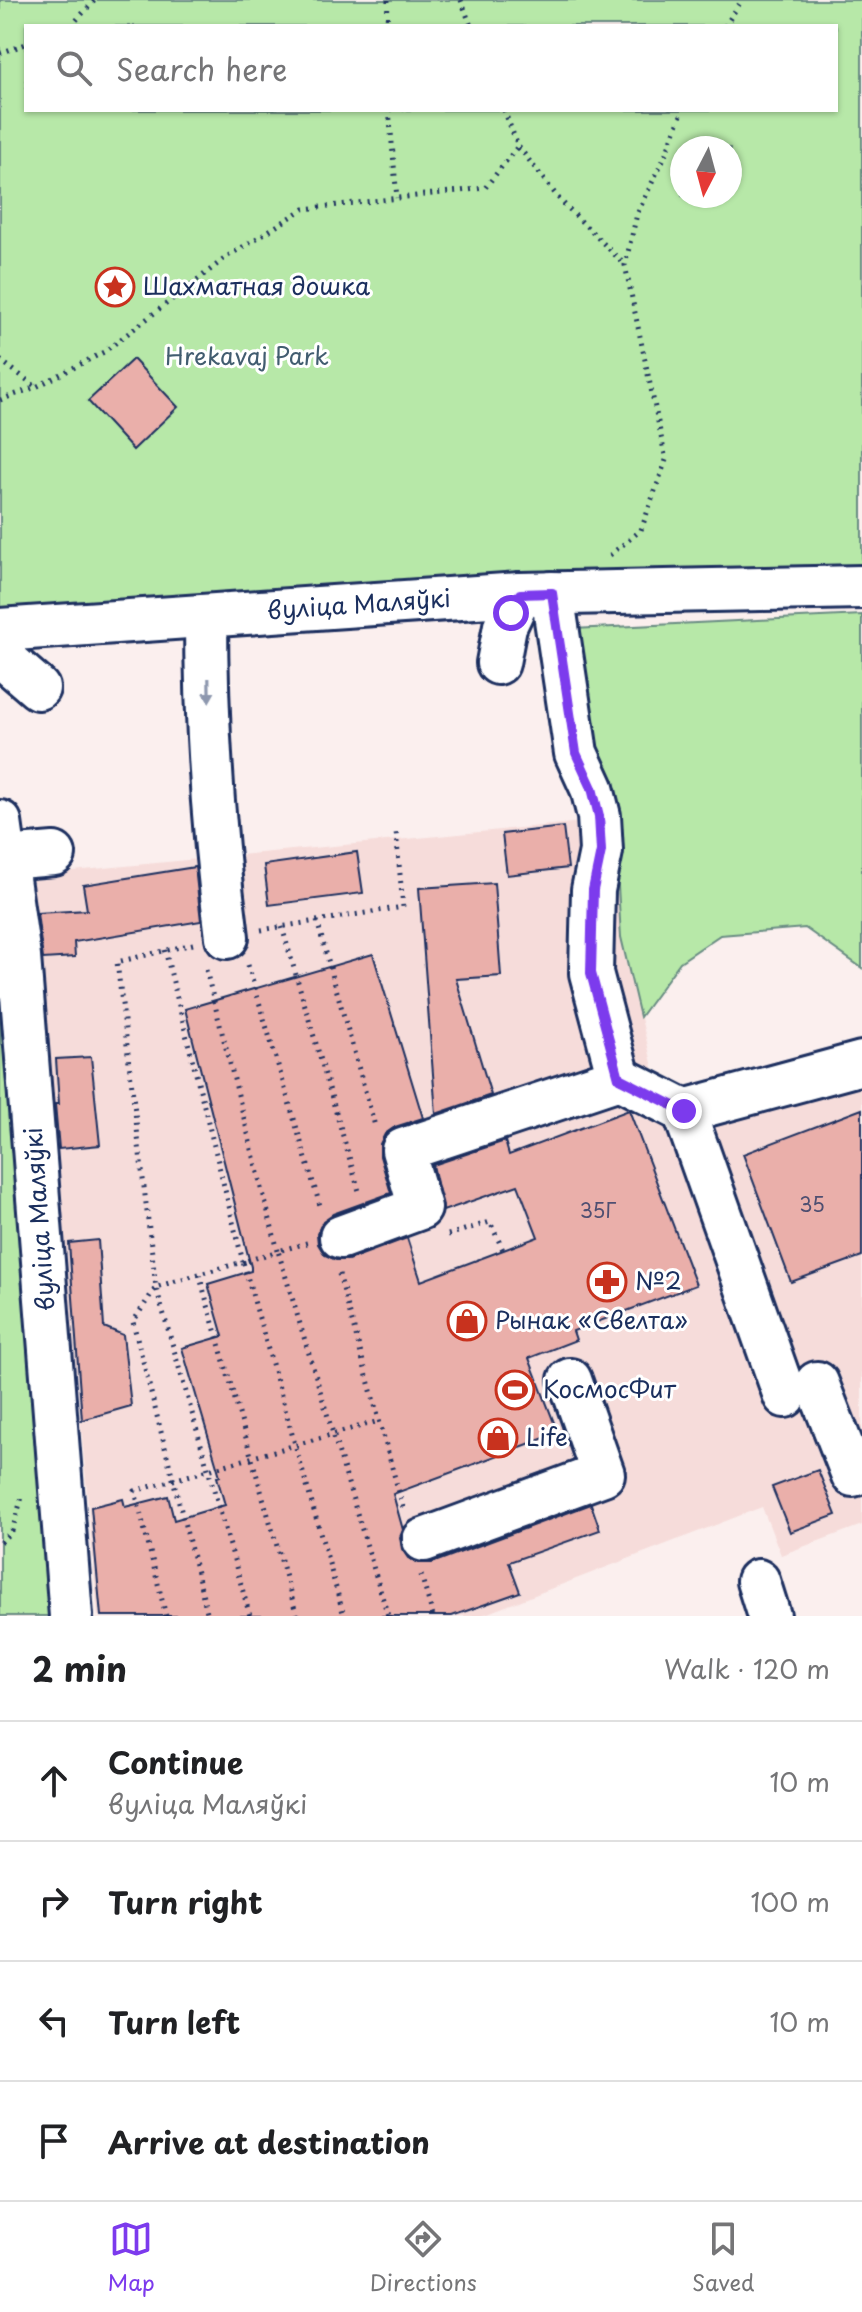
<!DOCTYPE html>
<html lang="en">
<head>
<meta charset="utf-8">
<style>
  :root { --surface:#fff; --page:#f2f2f2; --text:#202124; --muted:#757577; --line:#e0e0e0; --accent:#7c3aed }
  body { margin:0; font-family:"Playpen Sans",sans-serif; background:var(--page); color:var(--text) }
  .compass { position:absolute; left:670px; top:136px; width:72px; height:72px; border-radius:50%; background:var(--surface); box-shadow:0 2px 6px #0004; rotate:186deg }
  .stop { position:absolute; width:24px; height:24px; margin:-18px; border:6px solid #7c3aed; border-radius:50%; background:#fff }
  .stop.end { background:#7c3aed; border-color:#fff; box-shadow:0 2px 8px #0008 }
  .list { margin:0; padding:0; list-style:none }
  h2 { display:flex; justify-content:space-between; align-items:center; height:104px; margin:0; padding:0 32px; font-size:34px }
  h2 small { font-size:26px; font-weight:400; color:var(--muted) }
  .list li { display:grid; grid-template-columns:52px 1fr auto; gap:24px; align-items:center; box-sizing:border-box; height:120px; padding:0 32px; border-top:2px solid var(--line) }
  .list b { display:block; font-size:30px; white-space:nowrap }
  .list p { margin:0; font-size:26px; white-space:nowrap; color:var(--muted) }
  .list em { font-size:26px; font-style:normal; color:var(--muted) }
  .icon { flex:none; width:44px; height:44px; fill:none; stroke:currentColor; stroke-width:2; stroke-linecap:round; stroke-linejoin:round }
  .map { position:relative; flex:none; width:862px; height:1616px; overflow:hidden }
  .search { position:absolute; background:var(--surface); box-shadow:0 2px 6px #0004; left:24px; right:24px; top:24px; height:88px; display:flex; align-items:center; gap:20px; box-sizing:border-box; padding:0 28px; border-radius:0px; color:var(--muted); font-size:30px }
  .sheet { height:584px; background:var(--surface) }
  nav { display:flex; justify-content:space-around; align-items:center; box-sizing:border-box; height:112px; border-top:2px solid var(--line); background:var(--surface); font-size:22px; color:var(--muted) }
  nav a { display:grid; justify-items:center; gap:4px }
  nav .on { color:var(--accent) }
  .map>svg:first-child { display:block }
  .built { fill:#f6dcda }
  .green { fill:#b7e8a8; stroke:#698c83; stroke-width:2; fill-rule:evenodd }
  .building { fill:#eaafaa; stroke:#1b2f5e; stroke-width:2 }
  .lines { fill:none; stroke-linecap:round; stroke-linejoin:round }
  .minor-casing { stroke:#1b2f5e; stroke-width:48 }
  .path { stroke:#1b2f5e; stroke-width:5; stroke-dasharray:2 6; stroke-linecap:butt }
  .minor { stroke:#fff; stroke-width:42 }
  .oneway { fill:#8d97ae }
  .route { stroke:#7c3aed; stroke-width:10 }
  .labels { text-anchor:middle; stroke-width:6; stroke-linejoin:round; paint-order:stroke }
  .number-label { font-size:20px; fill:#4f4f71 }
  .poi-label { font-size:24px; fill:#1b2f5e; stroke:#fff; text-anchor:start }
  .park-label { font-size:24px; fill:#425d70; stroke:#fff }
  .street-label { font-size:24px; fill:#1b2f5e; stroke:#fff }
</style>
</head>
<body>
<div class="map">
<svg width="862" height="1616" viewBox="0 0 862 1616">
  <rect width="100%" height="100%" fill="#fbefee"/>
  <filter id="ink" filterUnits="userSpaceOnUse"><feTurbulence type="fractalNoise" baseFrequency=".0125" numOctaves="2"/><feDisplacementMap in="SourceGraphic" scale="16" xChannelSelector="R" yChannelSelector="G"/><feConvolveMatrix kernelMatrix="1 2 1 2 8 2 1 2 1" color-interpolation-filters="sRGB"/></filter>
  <g filter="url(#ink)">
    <polygon class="built" points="614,819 621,937 670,1136 862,1084 862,1525 781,1555 762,1507 480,1616 98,1616 32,875"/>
    <g class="green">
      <path d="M0 0H862V581L0 618ZM26 26H836V110H26ZM682 148H730V196H682Z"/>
      <polygon points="862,615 862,968 805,928 720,935 680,962 640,1017 621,937 614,817 553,630"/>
      <polygon points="0,829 71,1616 0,1616"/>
    </g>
    <g class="building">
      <polygon points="133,359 178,407 133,450 88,401"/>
      <polygon points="563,827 568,868 507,875 502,834"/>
      <polygon points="357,852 363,893 269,905 264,865"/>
      <polygon points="195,867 201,921 74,942 75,957 43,959 37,913 87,910 83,885"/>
      <polygon points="494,883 501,976 456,979 491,1095 436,1114 419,888"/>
      <polygon points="373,954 423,1118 395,1127 385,1134 380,1144 380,1156 391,1193 333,1214 323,1221 317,1234 318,1244 325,1255 336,1260 348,1260 407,1238 421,1281 538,1237 518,1185 443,1211 433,1165 505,1141 509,1155 629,1110 696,1285 573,1331 576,1340 529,1358 558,1433 393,1494 403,1530 400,1537 402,1549 408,1558 419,1563 432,1563 591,1504 600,1530 509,1562 520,1592 452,1616 101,1616 91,1507 123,1499 125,1507 168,1496 174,1520 225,1505 217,1477 220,1476 182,1348 223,1336 208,1284 251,1271 251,1267 185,1009"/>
      <polygon points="91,1057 100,1145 59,1149 55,1104 59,1104 56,1059"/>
      <polygon points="862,1109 862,1256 791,1282 743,1154"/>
      <polygon points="98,1240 104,1327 123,1335 131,1406 82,1420 69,1243"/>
      <polygon points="818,1470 836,1515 790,1532 772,1487"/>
    </g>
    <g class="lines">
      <g class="minor-casing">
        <g id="minor">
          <polyline points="552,593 576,753 592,788 599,816 601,851 593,890 591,973 619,1078"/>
          <path d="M206 616C206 724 213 830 227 937"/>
          <polyline points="0,630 520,594 862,587"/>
          <polyline points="0,655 38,688"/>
          <polyline points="498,663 505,626 520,594"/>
          <polyline points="0,822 19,957 71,1616"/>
          <polyline points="6,858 54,854"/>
          <polyline points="684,1111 785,1396"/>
          <polyline points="341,1237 420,1208 403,1150 619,1078 684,1111 862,1063"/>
          <polyline points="817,1383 853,1475"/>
          <polyline points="424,1540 603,1474 570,1380"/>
          <polyline points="758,1581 769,1616"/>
        </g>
      </g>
      <g class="path">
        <polyline points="461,0 471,26"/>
        <polyline points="71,26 95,0"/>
        <polyline points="387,26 388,0"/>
        <polyline points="725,26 742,0"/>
        <polyline points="0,53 26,44"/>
        <polyline points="389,110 397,198"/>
        <polyline points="504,110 518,146 560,200 625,265"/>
        <polyline points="0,360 35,386"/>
        <polyline points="0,400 36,387 104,352 228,256 304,209 485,188 518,146"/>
        <polyline points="610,555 641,530 666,460 625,265 637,214 664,158 683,110"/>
        <polyline points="317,921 375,1126"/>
        <polyline points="282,927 359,1191"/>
        <polyline points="261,930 403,907 396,831"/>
        <polyline points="193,944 117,962 156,1287 133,1322 208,1616"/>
        <polyline points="165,950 243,1262 199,1274 297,1616"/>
        <polyline points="248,965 321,1209"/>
        <polyline points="206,970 278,1251 243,1262 344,1616"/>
        <polyline points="448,1235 490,1222 503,1250"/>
        <polyline points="307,1243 278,1251 388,1616"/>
        <polyline points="199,1274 156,1287 250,1616"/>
        <polyline points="339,1274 404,1511"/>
        <polyline points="0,1542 12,1531 22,1497"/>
        <polyline points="421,1575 433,1616"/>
        <polyline points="166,1616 135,1491 379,1421"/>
      </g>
      <use href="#minor" class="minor"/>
    </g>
    <defs><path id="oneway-solid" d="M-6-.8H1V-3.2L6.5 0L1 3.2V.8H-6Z" transform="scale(2)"/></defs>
    <use class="oneway" href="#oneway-solid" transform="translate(209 690) rotate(89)"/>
  </g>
  <g class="lines" filter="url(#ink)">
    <polyline class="route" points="511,613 520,594 552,593 576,753 592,788 599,816 601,851 593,890 591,973 619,1078 684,1111"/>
  </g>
  <defs>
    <g id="sight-ring" transform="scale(2)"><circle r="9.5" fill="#fff" stroke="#c8321e" stroke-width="1.5"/><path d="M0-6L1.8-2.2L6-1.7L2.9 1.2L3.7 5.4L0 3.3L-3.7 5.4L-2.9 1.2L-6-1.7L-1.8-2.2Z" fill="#c8321e"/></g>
    <g id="pharmacy-ring" transform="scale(2)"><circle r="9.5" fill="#fff" stroke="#c8321e" stroke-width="1.5"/><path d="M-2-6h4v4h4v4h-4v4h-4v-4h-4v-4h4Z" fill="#c8321e"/></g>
    <g id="shop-ring" transform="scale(2)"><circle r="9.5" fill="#fff" stroke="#c8321e" stroke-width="1.5"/><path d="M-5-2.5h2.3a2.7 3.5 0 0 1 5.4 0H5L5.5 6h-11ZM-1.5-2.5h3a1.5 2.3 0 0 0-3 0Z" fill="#c8321e"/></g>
    <g id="stadium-ring" transform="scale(2)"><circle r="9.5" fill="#fff" stroke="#c8321e" stroke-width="1.5"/><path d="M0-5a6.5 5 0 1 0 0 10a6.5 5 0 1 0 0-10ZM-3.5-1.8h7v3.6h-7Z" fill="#c8321e"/></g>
  </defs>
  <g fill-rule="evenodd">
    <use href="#sight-ring" x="115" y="287"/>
    <use href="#pharmacy-ring" x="607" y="1282"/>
    <use href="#shop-ring" x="467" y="1321"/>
    <use href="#stadium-ring" x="515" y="1390"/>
    <use href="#shop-ring" x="498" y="1438"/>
  </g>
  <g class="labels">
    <g class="number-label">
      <text x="812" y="1212">35</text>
      <text x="598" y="1218">35Г</text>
    </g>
    <g class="poi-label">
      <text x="143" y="295">Шахматная дошка</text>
      <text x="635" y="1290">№2</text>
      <text x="495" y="1329">Рынак «Свелта»</text>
      <text x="543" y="1398">КосмосФит</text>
      <text x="526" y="1446">Life</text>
    </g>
    <g class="park-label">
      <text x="247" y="365">Hrekavaj Park</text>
    </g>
    <g class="street-label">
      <text transform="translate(359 605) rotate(-4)" y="8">вуліца Маляўкі</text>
      <text transform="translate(40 1219) rotate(-94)" y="8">вуліца Маляўкі</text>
    </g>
  </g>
</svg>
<svg class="compass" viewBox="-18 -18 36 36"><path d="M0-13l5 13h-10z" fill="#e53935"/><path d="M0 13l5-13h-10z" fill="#757577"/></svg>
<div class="stop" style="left:511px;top:613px"></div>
<div class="stop end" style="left:684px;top:1111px"></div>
<div class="search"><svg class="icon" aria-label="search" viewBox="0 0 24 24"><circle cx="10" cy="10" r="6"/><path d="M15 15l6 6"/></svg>Search here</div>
</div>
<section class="sheet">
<h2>2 min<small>Walk · 120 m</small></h2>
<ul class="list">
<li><svg class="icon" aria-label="ahead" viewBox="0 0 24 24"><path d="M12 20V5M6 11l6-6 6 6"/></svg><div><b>Continue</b><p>вуліца Маляўкі</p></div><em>10 m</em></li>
<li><svg class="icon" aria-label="right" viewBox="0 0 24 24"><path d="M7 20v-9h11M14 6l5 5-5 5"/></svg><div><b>Turn right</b></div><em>100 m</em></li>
<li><svg class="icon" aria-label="left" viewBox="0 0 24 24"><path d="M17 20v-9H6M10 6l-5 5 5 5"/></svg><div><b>Turn left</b></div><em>10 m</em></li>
<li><svg class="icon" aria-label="arrive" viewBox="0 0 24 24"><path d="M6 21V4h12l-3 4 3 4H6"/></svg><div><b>Arrive at destination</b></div></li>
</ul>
</section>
<nav>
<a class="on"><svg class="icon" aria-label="map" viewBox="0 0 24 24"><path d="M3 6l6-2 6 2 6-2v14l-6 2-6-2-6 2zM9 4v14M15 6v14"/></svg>Map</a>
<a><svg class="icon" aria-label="directions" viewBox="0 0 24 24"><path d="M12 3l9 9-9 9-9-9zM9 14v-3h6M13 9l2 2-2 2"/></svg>Directions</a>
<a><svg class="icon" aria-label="saved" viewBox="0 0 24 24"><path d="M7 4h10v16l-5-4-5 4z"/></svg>Saved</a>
</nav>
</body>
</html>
